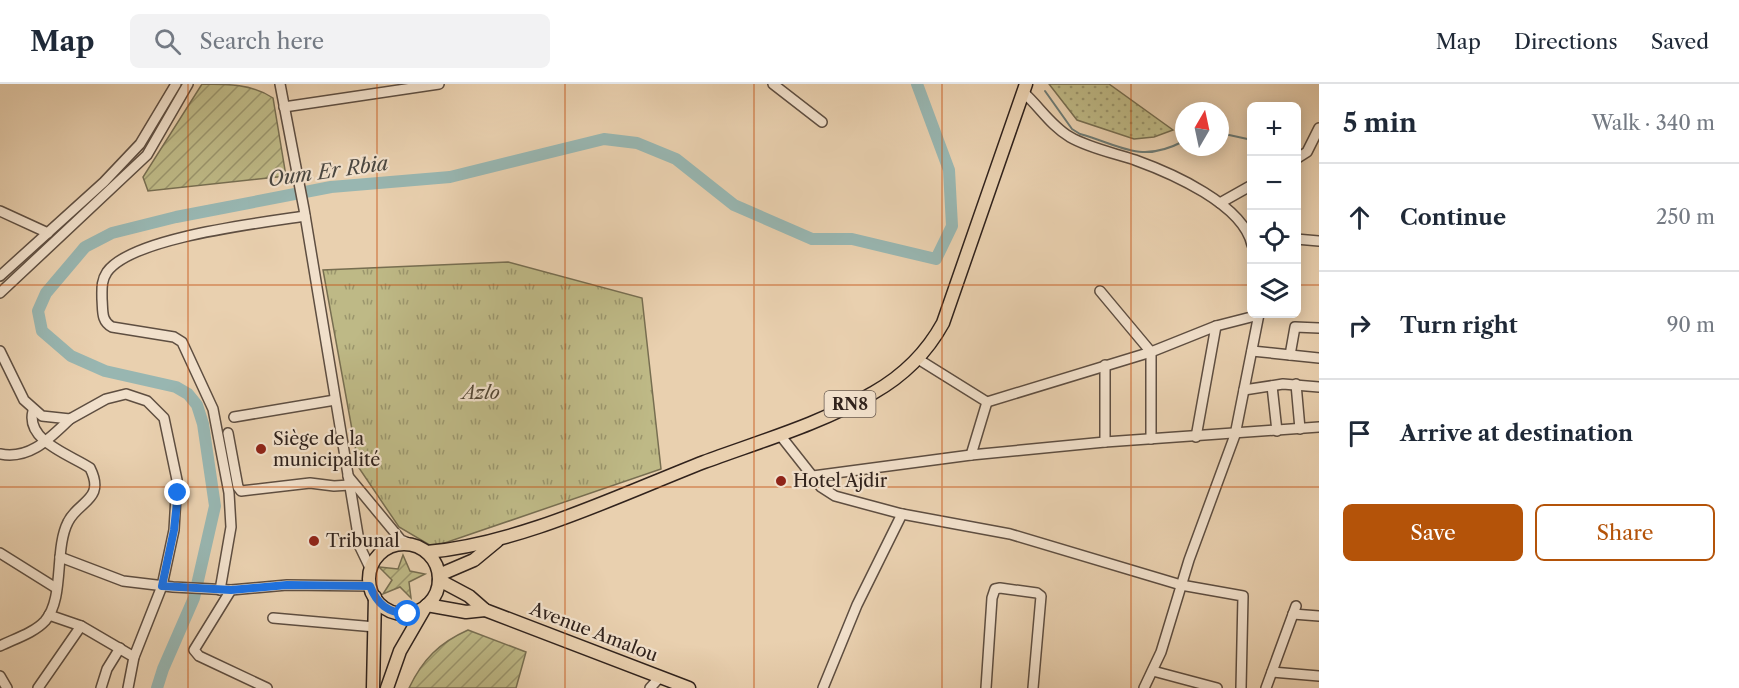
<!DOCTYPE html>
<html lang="en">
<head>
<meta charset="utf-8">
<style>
  :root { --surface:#fff; --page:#f2f2f3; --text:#1f2937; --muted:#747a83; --line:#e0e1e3; --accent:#b45309 }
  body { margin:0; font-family:"Libre Caslon Text",serif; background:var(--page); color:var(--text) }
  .controls { position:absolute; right:18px; top:18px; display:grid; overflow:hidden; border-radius:9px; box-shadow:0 3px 15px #0003 }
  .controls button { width:54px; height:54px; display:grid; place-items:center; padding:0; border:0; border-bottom:2px solid var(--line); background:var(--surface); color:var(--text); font:30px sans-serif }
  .compass { position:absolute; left:1175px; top:18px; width:54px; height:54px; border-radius:50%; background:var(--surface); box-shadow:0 3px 15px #0003; rotate:9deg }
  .stop { position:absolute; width:18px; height:18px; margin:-14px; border:4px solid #1a73e8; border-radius:50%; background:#fff }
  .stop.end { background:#1a73e8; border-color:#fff; box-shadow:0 2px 6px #0008 }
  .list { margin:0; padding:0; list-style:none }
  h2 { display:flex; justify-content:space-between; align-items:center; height:78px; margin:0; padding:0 24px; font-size:26px }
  h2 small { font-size:20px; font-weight:400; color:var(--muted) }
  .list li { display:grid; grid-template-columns:39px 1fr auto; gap:18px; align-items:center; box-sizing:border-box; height:108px; padding:0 24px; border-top:2px solid var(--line) }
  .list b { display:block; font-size:22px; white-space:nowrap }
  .list em { font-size:20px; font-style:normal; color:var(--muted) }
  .actions { display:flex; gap:12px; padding:18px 24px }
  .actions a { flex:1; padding:14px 0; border:2px solid var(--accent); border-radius:9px; text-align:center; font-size:21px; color:var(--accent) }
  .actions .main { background:var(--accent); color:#fff }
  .icon { flex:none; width:33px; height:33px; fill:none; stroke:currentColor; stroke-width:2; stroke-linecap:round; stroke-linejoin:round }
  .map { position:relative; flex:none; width:1319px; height:604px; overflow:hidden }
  header { display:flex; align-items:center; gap:36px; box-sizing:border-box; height:84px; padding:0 30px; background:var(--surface); border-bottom:2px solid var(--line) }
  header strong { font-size:28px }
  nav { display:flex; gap:33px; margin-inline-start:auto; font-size:21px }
  .search { width:420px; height:54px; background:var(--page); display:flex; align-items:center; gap:15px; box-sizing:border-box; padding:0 21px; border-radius:9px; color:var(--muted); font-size:22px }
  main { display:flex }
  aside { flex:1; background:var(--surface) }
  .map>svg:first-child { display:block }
  .grass { fill:url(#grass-dots); stroke:#776e51; stroke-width:1.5 }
  .park { fill:url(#park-tufts); stroke:#776e51; stroke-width:1.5 }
  .garden { fill:url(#garden-furrows); stroke:#776e51; stroke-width:1.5 }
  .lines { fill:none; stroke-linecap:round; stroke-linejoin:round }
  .stream { stroke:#6e7b75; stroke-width:2 }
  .river { stroke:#98b6b1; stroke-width:12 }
  .minor-casing { stroke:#5e4e41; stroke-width:12 }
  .major-casing { stroke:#30221c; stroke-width:15 }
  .minor { stroke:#f1e0cb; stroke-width:9 }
  .major { stroke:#e9d0af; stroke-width:12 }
  .route { stroke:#1a73e8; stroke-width:8 }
  .grid { fill:none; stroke:#c34e0f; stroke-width:1.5; stroke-opacity:0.55 }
  .poi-dot { fill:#8f2418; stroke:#f1e0cb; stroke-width:2 }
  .labels { text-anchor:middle; stroke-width:4.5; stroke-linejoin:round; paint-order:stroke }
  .shield { fill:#f1e0cb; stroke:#6a5b50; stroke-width:1.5 }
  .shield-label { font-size:16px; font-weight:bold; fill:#30221c }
  .park-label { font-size:18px; font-style:italic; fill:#544836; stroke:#f1e0cb }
  .poi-label { font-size:18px; fill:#30221c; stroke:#f1e0cb; text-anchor:start }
  .street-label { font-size:18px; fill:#30221c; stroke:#f1e0cb }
  .water-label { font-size:20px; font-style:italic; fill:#4a4741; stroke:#f1e0cb }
</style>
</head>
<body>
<header>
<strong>Map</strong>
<div class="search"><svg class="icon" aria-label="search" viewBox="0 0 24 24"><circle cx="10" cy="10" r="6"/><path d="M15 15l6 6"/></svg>Search here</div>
<nav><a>Map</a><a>Directions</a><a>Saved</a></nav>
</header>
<main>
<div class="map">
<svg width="1319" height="604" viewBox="0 0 1319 604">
  <defs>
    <pattern id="grass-dots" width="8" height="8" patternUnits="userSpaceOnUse" patternTransform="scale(1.5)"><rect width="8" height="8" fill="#beb986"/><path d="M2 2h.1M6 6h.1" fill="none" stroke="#9b966d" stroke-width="1.8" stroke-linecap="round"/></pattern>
    <pattern id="park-tufts" width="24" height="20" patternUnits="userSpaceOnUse" patternTransform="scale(1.5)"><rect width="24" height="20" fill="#beb986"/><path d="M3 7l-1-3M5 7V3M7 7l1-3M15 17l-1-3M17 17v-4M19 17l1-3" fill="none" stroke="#9b966d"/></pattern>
    <pattern id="garden-furrows" width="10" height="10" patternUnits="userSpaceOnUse" patternTransform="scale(1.5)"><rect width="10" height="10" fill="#beb986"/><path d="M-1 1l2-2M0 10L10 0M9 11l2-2" fill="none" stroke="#9b966d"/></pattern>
  </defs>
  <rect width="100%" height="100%" fill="#e9d0af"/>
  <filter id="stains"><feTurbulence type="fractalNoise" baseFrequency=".00333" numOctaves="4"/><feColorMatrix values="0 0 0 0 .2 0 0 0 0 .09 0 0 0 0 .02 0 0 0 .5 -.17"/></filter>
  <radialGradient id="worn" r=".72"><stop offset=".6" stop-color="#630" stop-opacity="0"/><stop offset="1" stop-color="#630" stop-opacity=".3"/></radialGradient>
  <polygon class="grass" points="1049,0 1109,0 1173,46 1154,53 1134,55 1077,36"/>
  <polygon class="park" points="508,178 642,214 661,385 433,463 399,443 359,384 323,186"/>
  <g class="garden">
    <path d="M202 0C228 0 252 0 273 14L286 92 148 107 143 93Z"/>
    <polygon points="403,471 410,487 425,490 409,498 411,514 400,503 383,510 392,496 379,483 398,485"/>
    <path d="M468 546 526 568 516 604H409C423 575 439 559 468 546Z"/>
  </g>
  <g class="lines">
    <g class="stream">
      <path d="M1045 7 1072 45 1080 50C1123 62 1140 80 1184 57"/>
      <polyline points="1220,49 1252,56"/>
      <polyline points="1296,65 1304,66"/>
    </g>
    <polyline class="river" points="157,604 163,585 194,514 215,422 203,340 197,321 188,310 176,303 105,287 71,272 42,247 38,227 46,209 85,163 112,149 176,133 331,103 450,93 604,55 637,59 676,75 734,121 812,155 852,155 936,175 952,142 949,86 917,0"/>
    <g class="minor-casing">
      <g id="minor">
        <polyline points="280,0 304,125 360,463 371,486"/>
        <polyline points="773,0 822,38"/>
        <path d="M1023 8C1039 22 1051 42 1070 53 1089 64 1114 69 1135 76 1171 89 1243 120 1252 161"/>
        <polyline points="284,23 439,0"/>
        <polyline points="1296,75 1307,68 1319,44"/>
        <polyline points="1220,119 1252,101"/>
        <polyline points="0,127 48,149"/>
        <polyline points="1296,155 1319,157"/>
        <polyline points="0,192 104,98 140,60 176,0"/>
        <polyline points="1100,207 1151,268 1151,355"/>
        <polyline points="0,209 147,71 188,0"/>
        <polyline points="0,267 24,316 42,332 70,335 106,315 126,310 147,317 164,334 177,396 174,446 162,502 134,573 128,604"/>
        <polyline points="1252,267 1319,274"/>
        <polyline points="1290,271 1295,243 1319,244"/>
        <polyline points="918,275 987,318 971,371"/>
        <polyline points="1296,300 1300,345"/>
        <polyline points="1272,302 1277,347"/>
        <polyline points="1244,306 1283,300 1319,303"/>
        <polyline points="987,318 1151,268 1216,242 1259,231"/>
        <polyline points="234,333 335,316"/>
        <polyline points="228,349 238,403 241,407 310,399 334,402 350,401"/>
        <polyline points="780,351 821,403 835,412 902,430 1010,450 1181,501 1243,512 1241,604"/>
        <polyline points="1196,353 1216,242"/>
        <polyline points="1105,358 1105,281"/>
        <path d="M0 370C30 376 50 354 70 335"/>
        <polyline points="348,392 401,456 413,461"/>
        <polyline points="813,392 971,371 1105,358 1319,343"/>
        <polyline points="0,469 56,504"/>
        <polyline points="60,473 123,497 173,503 231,506 287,501 370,502"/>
        <path d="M220 506 231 443 229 409 213 325 182 258 174 253 112 243C101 237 103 227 102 215 102 205 101 197 107 188 132 153 261 139 305 132"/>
        <polyline points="231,506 194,566 199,572 267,604"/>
        <polyline points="1293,530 1319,532"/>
        <polyline points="49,531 81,542 134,573"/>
        <polyline points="273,534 375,543"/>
        <path d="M0 562C14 555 34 549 45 537 65 514 54 465 68 438 78 417 106 416 90 384 71 371 25 357 33 327"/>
        <polyline points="1153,587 1217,604"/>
        <polyline points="1272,588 1319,592"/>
        <polyline points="0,592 7,604"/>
        <polyline points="38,604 81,542"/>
        <polyline points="101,604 107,585 120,564"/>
        <polyline points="650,604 660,593"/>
        <polyline points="823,604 857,521 902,430"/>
        <polyline points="986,604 992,514 995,505 1000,504 1037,509 1041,512 1033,604"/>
        <polyline points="1144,604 1161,568 1189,476 1235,351 1259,230"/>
        <polyline points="1266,604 1296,522"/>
      </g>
    </g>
    <g class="major-casing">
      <g id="major">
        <circle cx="404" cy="495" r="35"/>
        <path d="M427 468C519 460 617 412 704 378 758 358 823 339 873 309 903 292 926 270 943 239L1026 0"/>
        <polyline points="439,491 474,476 497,457"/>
        <polyline points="439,496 469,512 485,526 689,604"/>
        <polyline points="427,521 466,528 485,526"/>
        <polyline points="373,604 375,513"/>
        <polyline points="387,604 400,567 426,522"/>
      </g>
    </g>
    <use href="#minor" class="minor"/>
    <use href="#major" class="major"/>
  </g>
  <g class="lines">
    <path class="route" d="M178 409 174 446 162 502 231 506 287 501 370 502C377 520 388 529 408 530"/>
  </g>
  <path class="grid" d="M188 0V604M377 0V604M565 0V604M754 0V604M942 0V604M1131 0V604M0 201H1252M1296 201H1319M0 403H1319"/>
  <g class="poi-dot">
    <circle cx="261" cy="365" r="6"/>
    <circle cx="781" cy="397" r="6"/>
    <circle cx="314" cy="457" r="6"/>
  </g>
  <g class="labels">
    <rect class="shield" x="824.5" y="307" width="51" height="26" rx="4.5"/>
    <g class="shield-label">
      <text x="850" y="326">RN8</text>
    </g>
    <g class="park-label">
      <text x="481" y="315">Azlo</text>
    </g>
    <g class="poi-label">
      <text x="273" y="361">Siège de la<tspan x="273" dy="21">municipalité</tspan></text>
      <text x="793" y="403">Hotel Ajdir</text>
      <text x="326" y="463">Tribunal</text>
    </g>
    <g class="street-label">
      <text transform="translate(594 548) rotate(21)" y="6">Avenue Amalou</text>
    </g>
    <g class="water-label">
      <text transform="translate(328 87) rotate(-8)" y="7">Oum Er Rbia</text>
    </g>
  </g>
  <rect width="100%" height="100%" filter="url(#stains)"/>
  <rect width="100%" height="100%" fill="url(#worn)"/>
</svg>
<div class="controls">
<button>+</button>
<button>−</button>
<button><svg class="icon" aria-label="locate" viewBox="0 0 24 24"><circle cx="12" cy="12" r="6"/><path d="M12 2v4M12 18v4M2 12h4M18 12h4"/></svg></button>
<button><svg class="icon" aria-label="layers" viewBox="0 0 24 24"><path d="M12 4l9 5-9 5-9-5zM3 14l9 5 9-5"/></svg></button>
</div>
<svg class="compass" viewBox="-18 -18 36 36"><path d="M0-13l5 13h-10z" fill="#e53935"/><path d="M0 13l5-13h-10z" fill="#747a83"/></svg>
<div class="stop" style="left:408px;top:530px"></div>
<div class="stop end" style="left:178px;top:409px"></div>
</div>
<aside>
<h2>5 min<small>Walk · 340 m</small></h2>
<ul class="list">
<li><svg class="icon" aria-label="ahead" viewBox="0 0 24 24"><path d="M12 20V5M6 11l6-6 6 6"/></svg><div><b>Continue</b></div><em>250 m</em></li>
<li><svg class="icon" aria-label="right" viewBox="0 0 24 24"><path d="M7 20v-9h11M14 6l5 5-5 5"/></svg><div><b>Turn right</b></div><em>90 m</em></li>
<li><svg class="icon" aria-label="arrive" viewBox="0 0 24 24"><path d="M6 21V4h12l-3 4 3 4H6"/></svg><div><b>Arrive at destination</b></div></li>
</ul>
<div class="actions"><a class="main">Save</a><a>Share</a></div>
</aside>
</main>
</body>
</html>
